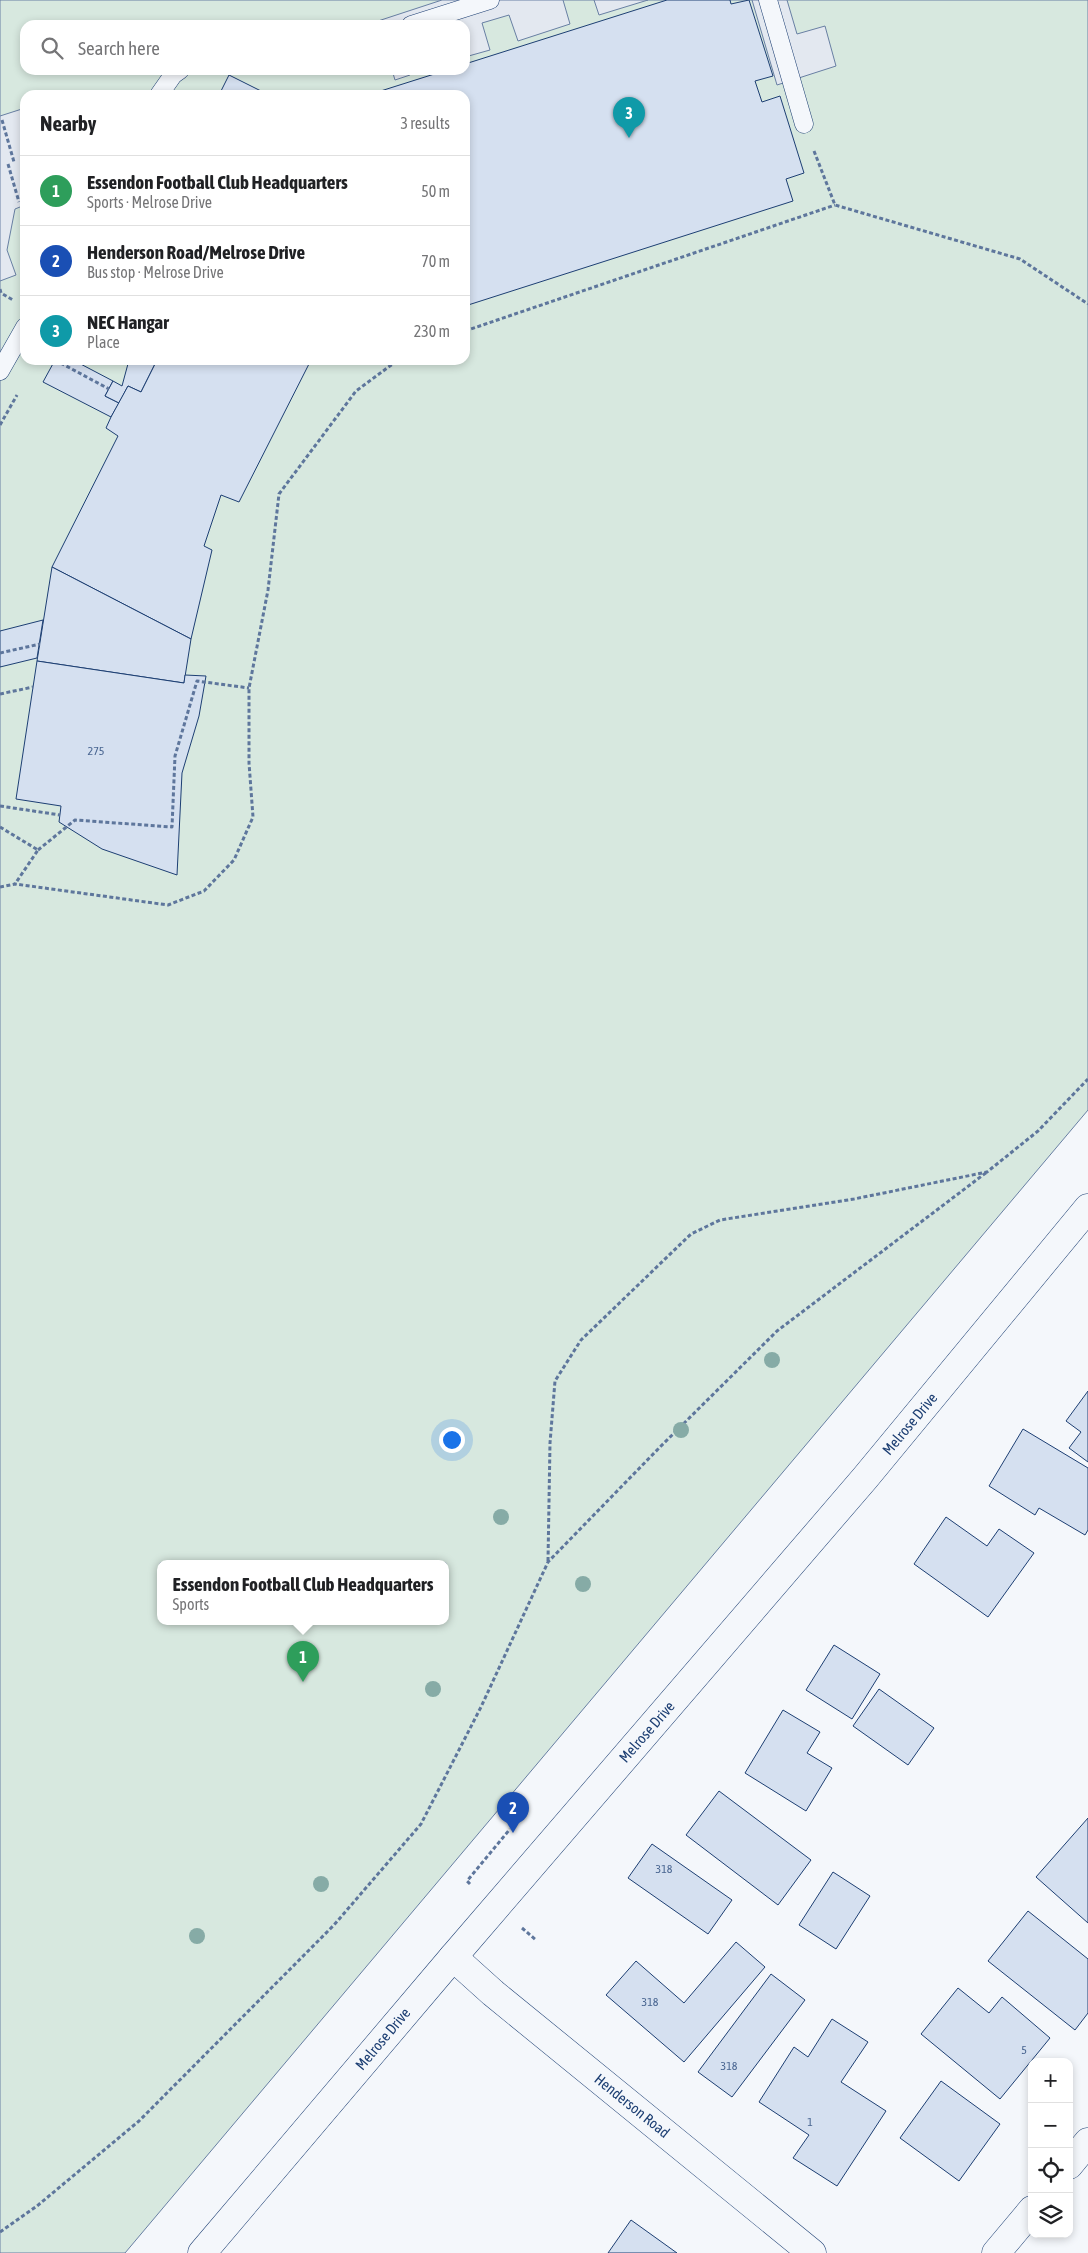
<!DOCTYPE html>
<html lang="en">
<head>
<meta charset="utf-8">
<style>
  :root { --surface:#fff; --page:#f6f6f6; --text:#202124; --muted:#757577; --line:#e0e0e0; --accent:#c62828 }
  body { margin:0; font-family:"Asap Condensed",sans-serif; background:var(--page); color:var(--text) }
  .controls { position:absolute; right:15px; bottom:15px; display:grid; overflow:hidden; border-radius:10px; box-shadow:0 2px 8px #0003 }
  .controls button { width:45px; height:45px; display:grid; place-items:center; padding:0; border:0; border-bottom:1px solid var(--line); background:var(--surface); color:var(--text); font:25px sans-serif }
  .you { position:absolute; left:451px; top:1439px; width:18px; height:18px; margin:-12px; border:4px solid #fff; border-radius:50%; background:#1a73e8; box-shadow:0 0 0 8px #1a73e833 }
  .badge { display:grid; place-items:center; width:32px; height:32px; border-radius:50%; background:var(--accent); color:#fff; font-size:16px; font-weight:700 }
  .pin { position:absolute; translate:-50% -41px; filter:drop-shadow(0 1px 2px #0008) }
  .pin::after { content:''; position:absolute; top:26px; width:18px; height:15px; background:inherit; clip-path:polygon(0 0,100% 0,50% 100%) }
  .popup { position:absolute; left:157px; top:1560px; width:292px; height:65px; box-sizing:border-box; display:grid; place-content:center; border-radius:10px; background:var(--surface); filter:drop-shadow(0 1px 4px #0005); font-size:16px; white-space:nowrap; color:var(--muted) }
  .popup b { font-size:19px; color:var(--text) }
  .popup::after { content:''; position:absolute; left:50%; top:100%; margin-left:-10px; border:10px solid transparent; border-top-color:var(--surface) }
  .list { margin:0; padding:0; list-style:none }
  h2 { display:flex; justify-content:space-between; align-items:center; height:65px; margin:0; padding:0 20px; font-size:21px }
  h2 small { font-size:16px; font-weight:400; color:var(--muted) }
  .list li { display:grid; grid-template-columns:32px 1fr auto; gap:15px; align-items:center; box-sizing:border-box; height:70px; padding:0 20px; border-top:1px solid var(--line) }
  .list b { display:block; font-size:19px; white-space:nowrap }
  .list p { margin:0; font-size:16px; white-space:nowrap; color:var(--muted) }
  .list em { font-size:16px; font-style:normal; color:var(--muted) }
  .icon { flex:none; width:28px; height:28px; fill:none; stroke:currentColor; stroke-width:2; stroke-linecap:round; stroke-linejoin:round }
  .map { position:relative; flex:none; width:1088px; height:2253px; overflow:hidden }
  .search { position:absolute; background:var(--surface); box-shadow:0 2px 8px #0003; left:20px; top:20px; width:450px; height:55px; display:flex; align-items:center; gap:12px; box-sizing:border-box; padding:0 18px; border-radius:15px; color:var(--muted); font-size:19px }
  .panel { position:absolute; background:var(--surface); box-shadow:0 2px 8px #0003; left:20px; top:90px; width:450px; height:275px; border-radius:15px }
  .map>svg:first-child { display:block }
  .green { fill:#d7e8df; stroke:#687fa3; fill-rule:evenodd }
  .parking { fill:#e3e8f0; stroke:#687fa3 }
  .building { fill:#d5e0f0; stroke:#1d3f73 }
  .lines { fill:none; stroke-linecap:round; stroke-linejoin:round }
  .lane-casing { stroke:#1d3f73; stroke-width:19 }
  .street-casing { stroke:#1d3f73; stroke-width:29 }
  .secondary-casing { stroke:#1d3f73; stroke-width:29 }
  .path { stroke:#5e769c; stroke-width:3; stroke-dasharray:4 2.5; stroke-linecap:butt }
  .lane { stroke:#f4f7fb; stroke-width:18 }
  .street { stroke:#f4f7fb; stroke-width:28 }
  .secondary { stroke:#f4f7fb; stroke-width:28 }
  .tree { fill:#86aba6 }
  .labels { text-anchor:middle; stroke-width:4; stroke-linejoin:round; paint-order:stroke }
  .number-label { font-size:12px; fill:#4b6792 }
  .street-label { font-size:15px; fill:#1d3f73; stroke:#f4f7fb }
</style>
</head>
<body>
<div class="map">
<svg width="1088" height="2253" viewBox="0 0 1088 2253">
  <rect width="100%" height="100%" fill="#f4f7fb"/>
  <path class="green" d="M0 0H1088V1110L125 2253H0ZM25 25H465V70H25ZM25 95H465V360H25ZM160 1563H446V1621H160Z"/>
  <g class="parking">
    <polygon points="442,0 563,0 570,24 518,41 509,15 482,23 490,50 465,57 465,25 380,25 378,21"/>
    <polygon points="594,0 648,0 599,15"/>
    <polygon points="752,0 787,0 797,34 825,26 836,66 777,85"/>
    <polygon points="392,70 408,70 410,75 395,80"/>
    <polygon points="25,108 25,205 15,209 7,250 16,275 0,281 0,116"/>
  </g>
  <g class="building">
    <polygon points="667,0 730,0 731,4 749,0 773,76 755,81 762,102 780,96 804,173 786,179 793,201 465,306 465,95 368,95 447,70 465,70 465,64"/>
    <polygon points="229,75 267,94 266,95 219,95"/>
    <polygon points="55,360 73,360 113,381 105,396 119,403 111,417 43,382"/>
    <polygon points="129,360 157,360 141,392 128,386 119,403 105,396 113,381 122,386"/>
    <polygon points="157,360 311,360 239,502 221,495 204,546 212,550 191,639 52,567 118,436 106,428 111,417 128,386 141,392"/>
    <polygon points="52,567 191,639 184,683 37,661"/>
    <polygon points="43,620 37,658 0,667 0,631"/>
    <polygon points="37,661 184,683 185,675 206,676 199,716 182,773 177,875 102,849 59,822 61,806 16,799"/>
    <polygon points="1088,1391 1088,1462 1069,1448 1081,1432 1066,1421"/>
    <polygon points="1023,1429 1088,1468 1088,1530 1085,1535 1039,1508 1035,1515 989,1486"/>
    <polygon points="946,1517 987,1546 999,1529 1034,1553 988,1617 914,1564"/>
    <polygon points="834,1645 880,1674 852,1719 806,1690"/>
    <polygon points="879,1689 934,1728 908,1765 853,1726"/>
    <polygon points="783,1710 820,1732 807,1753 832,1768 806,1811 745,1773"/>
    <polygon points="719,1791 811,1860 778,1905 686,1835"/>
    <polygon points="1088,1818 1088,1923 1036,1877"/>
    <polygon points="652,1844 732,1900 708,1934 628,1878"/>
    <polygon points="833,1872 870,1896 836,1949 799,1925"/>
    <polygon points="1028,1911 1088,1959 1088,2013 1075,2030 988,1961"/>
    <polygon points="736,1942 765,1967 684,2062 606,1995 636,1961 684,2003"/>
    <polygon points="771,1974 805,2000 732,2097 698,2072"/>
    <polygon points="958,1988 989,2013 1002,1997 1050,2038 1000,2099 921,2034"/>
    <polygon points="832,2019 868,2042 841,2082 886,2111 837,2186 793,2158 809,2135 759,2102 794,2047 808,2057"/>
    <polygon points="941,2081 1000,2124 959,2181 900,2138"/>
    <polygon points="631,2220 677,2253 608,2253"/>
  </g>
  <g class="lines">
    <g class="lane-casing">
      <g id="lane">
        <polyline points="768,0 804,124"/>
        <polyline points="411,25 490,0"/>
        <polyline points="159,95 173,75 180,70"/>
        <polyline points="0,371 25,327"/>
      </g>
    </g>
    <g class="street-casing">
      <g id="street">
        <polyline points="453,1957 493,1993 812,2253"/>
        <polyline points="1069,2165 1088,2142"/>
        <polyline points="996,2253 1032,2210"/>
      </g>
    </g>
    <g class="secondary-casing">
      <polyline id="secondary" points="202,2253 453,1957 865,1478 1088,1208"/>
    </g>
    <g class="path">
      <polyline points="2,120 14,162"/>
      <polyline points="814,151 835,205 1020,259 1088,304"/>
      <polyline points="8,164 19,202"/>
      <polyline points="0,289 1,293 13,300"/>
      <polyline points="465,331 835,205"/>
      <polyline points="55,360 109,389"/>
      <polyline points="0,425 17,395"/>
      <polyline points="0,653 40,644"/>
      <polyline points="0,694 33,687"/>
      <polyline points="0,806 60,815"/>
      <polyline points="0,827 38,850 15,884"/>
      <polyline points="38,850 75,820 172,827 175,756 197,681 249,688"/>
      <polyline points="0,887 15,884 168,905 204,891 234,860 253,817 249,763 249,688 268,590 279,494 356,391 398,360"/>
      <polyline points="548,1561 550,1443 555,1381 581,1340 691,1234 720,1220 854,1199 987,1172 1038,1131 1088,1079"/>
      <polyline points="470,1884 467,1881 510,1829"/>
      <polyline points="522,1928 536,1940"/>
      <polyline points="0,2232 37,2206 139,2121 334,1925 421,1824 481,1707 548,1562 661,1446 777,1331 987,1172"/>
    </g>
    <use href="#lane" class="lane"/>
    <use href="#street" class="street"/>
    <use href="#secondary" class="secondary"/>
  </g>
  <g class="tree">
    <circle cx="772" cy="1360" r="8"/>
    <circle cx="681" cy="1430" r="8"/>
    <circle cx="501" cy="1517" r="8"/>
    <circle cx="583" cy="1584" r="8"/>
    <circle cx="433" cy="1689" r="8"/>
    <circle cx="321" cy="1884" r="8"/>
    <circle cx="197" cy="1936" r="8"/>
  </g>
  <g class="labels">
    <g class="number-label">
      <text x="96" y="755">275</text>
      <text x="664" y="1873">318</text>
      <text x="650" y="2006">318</text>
      <text x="1024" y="2054">5</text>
      <text x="729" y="2070">318</text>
      <text x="810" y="2126">1</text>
    </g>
    <g class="street-label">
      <text transform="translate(910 1424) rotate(-50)" y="5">Melrose Drive</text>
      <text transform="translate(647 1732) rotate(-49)" y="5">Melrose Drive</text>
      <text transform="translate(383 2039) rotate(-50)" y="5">Melrose Drive</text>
      <text transform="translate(632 2106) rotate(39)" y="5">Henderson Road</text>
    </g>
  </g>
</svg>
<div class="controls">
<button>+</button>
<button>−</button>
<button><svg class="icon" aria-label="locate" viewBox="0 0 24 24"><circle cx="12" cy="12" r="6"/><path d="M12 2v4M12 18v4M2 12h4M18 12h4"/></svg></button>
<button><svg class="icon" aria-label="layers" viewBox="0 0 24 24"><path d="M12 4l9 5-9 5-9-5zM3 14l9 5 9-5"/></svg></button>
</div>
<div class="you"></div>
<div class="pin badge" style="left:303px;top:1682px;background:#2e9e5b">1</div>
<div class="popup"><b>Essendon Football Club Headquarters</b>Sports</div>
<div class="pin badge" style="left:513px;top:1833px;background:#1a4fb4">2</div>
<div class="pin badge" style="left:629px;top:138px;background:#0f9aa8">3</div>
<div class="search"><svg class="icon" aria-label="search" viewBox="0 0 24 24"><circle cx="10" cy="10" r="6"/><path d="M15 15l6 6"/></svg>Search here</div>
<section class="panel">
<h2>Nearby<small>3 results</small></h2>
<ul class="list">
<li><span class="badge" style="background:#2e9e5b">1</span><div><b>Essendon Football Club Headquarters</b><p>Sports · Melrose Drive</p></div><em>50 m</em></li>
<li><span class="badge" style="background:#1a4fb4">2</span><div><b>Henderson Road/Melrose Drive</b><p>Bus stop · Melrose Drive</p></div><em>70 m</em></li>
<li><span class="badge" style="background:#0f9aa8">3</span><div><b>NEC Hangar</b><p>Place</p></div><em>230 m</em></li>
</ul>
</section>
</div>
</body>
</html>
